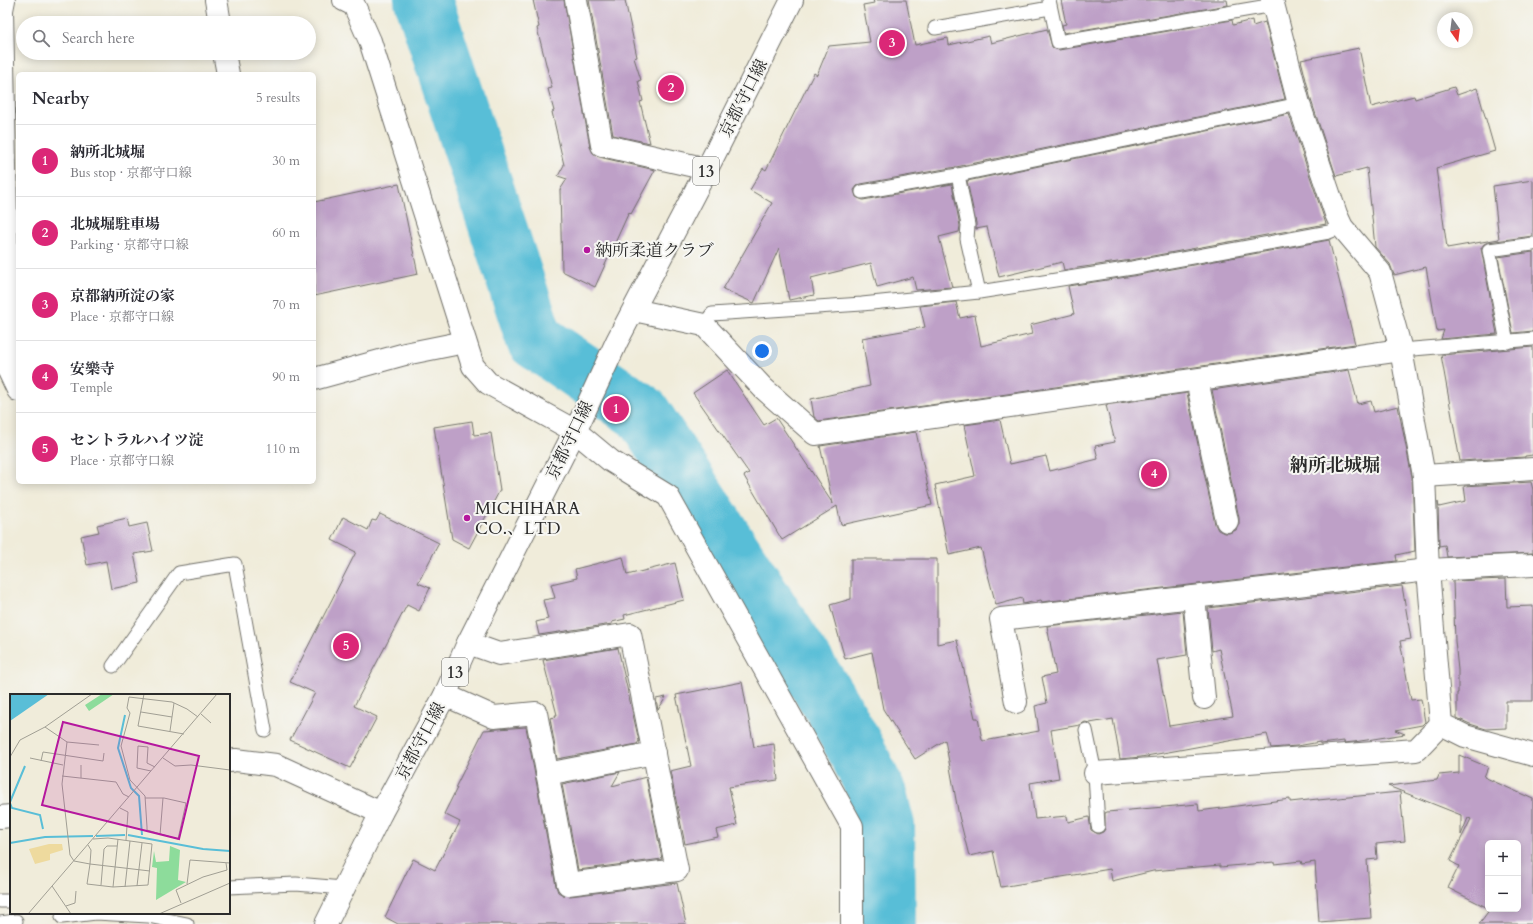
<!DOCTYPE html>
<html lang="en">
<head>
<meta charset="utf-8">
<style>
  :root { --surface:#fff; --page:#f7f7f7; --text:#2b2b33; --muted:#7c7c81; --line:#e1e1e2; --accent:#db2777 }
  body { margin:0; font-family:Cardo,"Noto Serif JP",serif; background:var(--page); color:var(--text) }
  .controls { position:absolute; right:12px; bottom:12px; display:grid; overflow:hidden; border-radius:6px; box-shadow:0 2px 10px #0003 }
  .controls button { width:36px; height:36px; display:grid; place-items:center; padding:0; border:0; border-bottom:1px solid var(--line); background:var(--surface); color:var(--text); font:20px sans-serif }
  .compass { position:absolute; left:1437px; top:12px; width:36px; height:36px; border-radius:50%; background:var(--surface); box-shadow:0 2px 10px #0003; rotate:166deg }
  .you { position:absolute; left:762px; top:351px; width:14px; height:14px; margin:-10px; border:3px solid #fff; border-radius:50%; background:#1a73e8; box-shadow:0 0 0 6px #1a73e833 }
  .badge { display:grid; place-items:center; width:26px; height:26px; border-radius:50%; background:var(--accent); color:#fff; font-size:13px; font-weight:700 }
  .pin { position:absolute; translate:-50% -50%; border:2px solid #fff; box-shadow:0 1px 4px #0006 }
  .list { margin:0; padding:0; list-style:none }
  h2 { display:flex; justify-content:space-between; align-items:center; height:52px; margin:0; padding:0 16px; font-size:17px }
  h2 small { font-size:13px; font-weight:400; color:var(--muted) }
  .list li { display:grid; grid-template-columns:26px 1fr auto; gap:12px; align-items:center; box-sizing:border-box; height:72px; padding:0 16px; border-top:1px solid var(--line) }
  .list b { display:block; font-size:15px; white-space:nowrap }
  .list p { margin:0; font-size:13px; white-space:nowrap; color:var(--muted) }
  .list em { font-size:13px; font-style:normal; color:var(--muted) }
  .icon { flex:none; width:22px; height:22px; fill:none; stroke:currentColor; stroke-width:2; stroke-linecap:round; stroke-linejoin:round }
  .map { position:relative; flex:none; width:1533px; height:924px; overflow:hidden }
  .search { position:absolute; background:var(--surface); box-shadow:0 2px 10px #0003; left:16px; top:16px; width:300px; height:44px; display:flex; align-items:center; gap:10px; box-sizing:border-box; padding:0 14px; border-radius:22px; color:var(--muted); font-size:15px }
  .panel { position:absolute; background:var(--surface); box-shadow:0 2px 10px #0003; left:16px; top:72px; width:300px; height:412px; border-radius:6px }
  .map>svg:first-child { display:block }
  .lines { fill:none; stroke-linecap:round; stroke-linejoin:round }
  .river { stroke:#59bed7; stroke-width:58 }
  .building { fill:#bea0c7 }
  .service-casing { stroke:#706f68; stroke-width:15 }
  .minor-casing { stroke:#706f68; stroke-width:24 }
  .tertiary-casing { stroke:#706f68; stroke-width:24 }
  .primary-casing { stroke:#706f68; stroke-width:24 }
  .service { stroke:#fff; stroke-width:13 }
  .minor { stroke:#fff; stroke-width:22 }
  .tertiary { stroke:#fff; stroke-width:22 }
  .primary { stroke:#fff; stroke-width:22 }
  .poi-dot { fill:#b5179e; stroke:#f6f6f2; stroke-width:1.5 }
  .labels { text-anchor:middle; stroke-width:4; stroke-linejoin:round; paint-order:stroke }
  .shield { fill:#f6f6f2; stroke:#686867; stroke-width:1 }
  .shield-label { font-size:16px; font-weight:bold; fill:#2b2b2b }
  .street-label { font-size:17px; fill:#2b2b2b; stroke:#f6f6f2 }
  .poi-label { font-size:17px; fill:#2b2b2b; stroke:#f6f6f2; text-anchor:start }
  .neighbourhood-label { font-size:18px; font-weight:bold; fill:#2b2b2b; stroke:#f6f6f2 }
  .inset-river { fill:none; stroke:#59bed7; stroke-width:2 }
  .inset-road { fill:none; stroke:#a19f94; stroke-width:1 }
  .view { fill:#b5179e; fill-opacity:0.15; stroke:#b5179e; stroke-width:2 }
  .inset-edge { fill:none; stroke:#2b2b2b; stroke-width:2 }
</style>
</head>
<body>
<div class="map">
<svg width="1533" height="924" viewBox="0 0 1533 924">
  <rect width="100%" height="100%" fill="#f6f6f2"/>
  <filter id="ink" filterUnits="userSpaceOnUse"><feTurbulence type="fractalNoise" baseFrequency=".025" numOctaves="2"/><feDisplacementMap in="SourceGraphic" scale="8" xChannelSelector="R" yChannelSelector="G"/><feConvolveMatrix kernelMatrix="1 2 1 2 8 2 1 2 1" color-interpolation-filters="sRGB"/></filter>
  <filter id="wash" filterUnits="userSpaceOnUse"><feTurbulence type="fractalNoise" baseFrequency=".012" numOctaves="4" result="noise"/><feDisplacementMap in="SourceGraphic" scale="16" xChannelSelector="R" yChannelSelector="G"/><feGaussianBlur stdDeviation="0.9" result="paint"/><feColorMatrix in="noise" values="0 0 0 0 0 0 0 0 0 0 0 0 0 0 0 0 0 1.4 0 .05"/><feComposite in="paint" operator="in"/></filter>
  <g filter="url(#wash)">
    <rect width="100%" height="100%" fill="#f0ecda"/>
    <g class="lines">
      <polyline class="river" points="423,0 535,340 642,413 831,704 860,757 878,795 886,826 887,924"/>
    </g>
    <g id="blocks">
      <g class="building">
        <polygon points="533,0 564,0 590,147 593,153 599,157 655,170 631,214 629,212 595,287 562,271 560,190 567,179 558,176 564,165 552,112 554,111 548,89 552,88 537,28 539,27"/>
        <polygon points="589,0 625,0 637,57 634,58 641,80 638,81 643,101 640,102 650,143 613,135"/>
        <polygon points="873,0 906,0 915,45 948,38 949,45 989,36 991,43 1047,29 1052,47 1055,49 1059,50 1232,20 1233,25 1252,20 1253,26 1265,22 1285,99 956,167 861,184 857,186 854,190 856,197 863,200 952,184 960,226 959,232 939,237 952,287 916,290 913,277 877,287 871,263 811,278 814,295 789,300 779,248 754,303 723,289 772,203 750,190 763,168 766,170 814,73 817,75 829,46 870,42 863,5 874,3"/>
        <polygon points="1061,0 1227,0 1228,5 1064,33 1062,25 1066,24"/>
        <polygon points="1359,48 1371,107 1414,96 1415,99 1454,87 1457,95 1477,88 1495,151 1436,168 1447,248 1499,239 1493,186 1533,180 1533,236 1488,242 1484,244 1481,248 1497,334 1441,339 1444,330 1437,331 1426,267 1394,275 1390,264 1375,247 1367,168 1336,176 1311,100 1301,60"/>
        <polygon points="1289,114 1326,224 1131,260 1064,270 1062,262 999,277 987,227 976,229 976,223 967,181"/>
        <polygon points="399,184 418,274 314,296 314,202"/>
        <polygon points="1329,240 1355,344 819,421 814,417 811,399 870,386 862,338 925,327 920,306 956,302 960,318 975,315 981,346 1032,334 1030,325 1074,314 1068,286 1133,276"/>
        <polygon points="1533,252 1533,331 1513,333 1498,257"/>
        <polygon points="1533,347 1533,455 1525,456 1525,457 1460,461 1441,355"/>
        <polygon points="727,370 764,425 776,418 833,504 820,446 916,432 932,505 841,525 837,506 782,540 744,476 749,473 693,393"/>
        <polygon points="1349,370 1358,404 1371,401 1374,412 1398,406 1412,477 1415,551 1396,555 1397,561 1042,602 1041,600 1023,604 1022,598 996,605 981,548 949,555 935,485 975,476 964,425 1000,420 1010,464 1046,456 1050,471 1098,459 1095,446 1115,442 1106,405 1187,393 1215,524 1218,530 1224,533 1229,533 1236,530 1239,524 1239,518 1212,390"/>
        <polygon points="472,421 474,435 491,433 500,490 469,548 452,539 434,427"/>
        <polygon points="1531,482 1533,490 1533,553 1447,557 1445,545 1439,546 1438,502 1439,507 1466,501 1464,486"/>
        <polygon points="380,514 439,543 418,583 430,588 419,611 407,605 354,706 377,717 350,768 290,740 315,693 290,682 356,552 332,540 343,517 368,530 372,520 376,521"/>
        <polygon points="127,518 129,527 147,523 153,551 134,554 140,583 111,589 106,561 87,565 81,536 99,532 97,525"/>
        <polygon points="623,557 627,575 675,563 684,600 624,615 625,619 612,622 612,624 539,635 536,622 548,619 543,600 555,598 551,584 577,578 575,569"/>
        <polygon points="851,559 937,559 937,644 957,640 975,718 978,718 982,740 984,741 1039,731 1035,706 1047,703 1042,677 1056,674 1047,626 1183,611 1187,655 1157,660 1169,726 1233,716 1219,649 1212,651 1208,608 1402,586 1411,639 1400,641 1411,700 1421,699 1425,722 1422,725 1395,730 1405,734 1354,742 1344,743 1344,741 1320,744 1320,742 1297,746 1271,748 1267,734 1141,757 1120,759 1113,719 1090,723 1085,722 1080,725 1051,730 1059,778 1030,783 1035,819 1067,816 1068,822 1089,817 1091,830 1098,834 1103,832 1105,829 1105,813 1107,812 1198,804 1199,811 1290,799 1290,802 1318,799 1318,800 1400,792 1405,841 1376,844 1377,859 1367,860 1371,918 1319,922 1315,862 1302,864 1301,861 1274,864 1274,862 1220,867 1220,865 1153,871 1112,881 1110,869 1001,887 993,851 969,856 959,816 945,740 915,759 883,709 872,652 845,659 830,605 851,599"/>
        <polygon points="1506,579 1507,607 1533,606 1533,701 1506,701 1506,728 1486,729 1470,724 1457,718 1457,693 1458,693 1458,670 1455,641 1453,581"/>
        <polygon points="618,648 639,741 637,744 557,759 550,718 556,717 555,715 557,715 543,660"/>
        <polygon points="742,682 754,747 774,744 778,780 729,787 737,825 716,830 718,837 685,844 670,771 691,766 676,695"/>
        <polygon points="666,697 658,710 656,699"/>
        <polygon points="526,727 556,886 558,892 563,895 570,896 677,883 686,924 398,924 385,917 413,859 435,870 460,822 444,814 457,788 455,788 484,730"/>
        <polygon points="1459,755 1488,767 1484,777 1533,799 1533,924 1479,924 1490,909 1518,909 1518,843 1488,843 1488,908 1448,888 1459,866 1450,861 1471,819 1468,818 1461,835 1461,815 1388,786 1437,780 1439,775 1459,773"/>
        <polygon points="620,772 612,786 646,777 662,859 578,870 562,784"/>
      </g>
    </g>
  </g>
  <g filter="url(#ink)">
    <use href="#blocks" fill-opacity="0" stroke="#706f68" stroke-width="1"/>
    <g class="lines">
      <g class="service-casing">
        <g id="service">
          <polyline points="1049,0 1058,42 1274,5"/>
          <polyline points="935,28 1050,8"/>
          <polyline points="958,175 968,225 967,239 979,292"/>
          <polyline points="862,192 958,175 1299,104"/>
          <polyline points="704,325 712,314 862,304 979,292 1132,268 1329,232 1342,227"/>
          <polyline points="1507,342 1489,250 1533,244"/>
          <polyline points="1401,350 1533,339"/>
          <polyline points="113,666 179,573 235,564 265,730"/>
          <polyline points="1086,730 1095,773 1098,826"/>
          <polyline points="229,887 296,884 343,888"/>
          <polyline points="0,901 11,901"/>
          <polyline points="62,917 96,913 148,916 187,924"/>
          <polyline points="0,923 16,921"/>
        </g>
      </g>
      <g class="minor-casing">
        <g id="minor">
          <polyline points="4,0 2,10 9,371 18,390"/>
          <polyline points="216,0 220,23"/>
          <polyline points="344,0 354,5 370,41 473,366 488,383 575,431 611,461 668,496 852,826 852,924"/>
          <polyline points="576,0 602,145 707,169"/>
          <polyline points="1272,0 1299,104 1336,214 1342,227 1380,272 1401,350 1424,476 1428,570 1441,724 1465,736 1533,755"/>
          <polyline points="224,53 228,74"/>
          <polyline points="634,310 704,325 763,388 815,434 1401,350"/>
          <polyline points="314,379 405,354 465,342"/>
          <polyline points="1197,380 1227,521"/>
          <polyline points="1424,476 1533,469"/>
          <polyline points="1194,597 1204,698"/>
          <polyline points="445,695 494,717 536,713 568,884 677,870 630,634 499,654 468,643"/>
          <polyline points="1016,702 1001,619 1428,570 1533,565"/>
          <polyline points="1095,773 1416,750 1441,724"/>
          <polyline points="547,774 654,753"/>
        </g>
      </g>
      <g class="tertiary-casing">
        <g id="tertiary">
          <polyline points="229,761 236,760 276,765 381,813"/>
          <polyline points="0,817 11,816"/>
        </g>
      </g>
      <g class="primary-casing">
        <polyline id="primary" points="326,924 381,813 445,695 468,643 581,419 617,341 707,169 792,0"/>
      </g>
      <use href="#service" class="service"/>
      <use href="#minor" class="minor"/>
      <use href="#tertiary" class="tertiary"/>
      <use href="#primary" class="primary"/>
    </g>
  </g>
  <g class="poi-dot">
    <circle cx="587" cy="250" r="4"/>
    <circle cx="467" cy="518" r="4"/>
  </g>
  <g class="labels">
    <g class="shield">
      <rect x="693" y="157" width="26" height="28" rx="3"/>
      <rect x="442" y="658" width="26" height="28" rx="3"/>
    </g>
    <g class="shield-label">
      <text x="706" y="177">13</text>
      <text x="455" y="678">13</text>
    </g>
    <g class="street-label">
      <text transform="translate(743 98) rotate(-63)" y="6">京都守口線</text>
      <text transform="translate(569 440) rotate(-64)" y="6">京都守口線</text>
      <text transform="translate(420 741) rotate(-62)" y="6">京都守口線</text>
    </g>
    <g class="poi-label">
      <text x="595" y="256">納所柔道クラブ</text>
      <text x="475" y="514">MICHIHARA<tspan x="475" dy="20">CO.、LTD</tspan></text>
    </g>
    <g class="neighbourhood-label">
      <text x="1335" y="471">納所北城堀</text>
    </g>
  </g>
  <g transform="translate(10 694)">
    <rect width="220" height="220" fill="#f0ecda"/>
    <path d="M92 0H104L79 17 75 11ZM160 152 170 156 168 186 176 188 146 206 147 174 142 173 144 157 146 168 159 167Z" fill="#8ddc9b"/>
    <path d="M39 150H52L53 156 40 160V166L25 170 19 155Z" fill="#eeda9e"/>
    <path d="M0 0H39L0 27Z" fill="#59bed7"/>
    <path class="inset-river" d="M115 21 108 54 121 94 129 102 132 141M0 108 15 72M0 109 2 114 30 121 33 135M118 141 193 155 220 157M86 142 115 141M0 149 35 143 83 142"/>
    <path class="inset-road" d="M134 0 128 32 174 40M131 18 162 23M191 20 201 29M35 33 57 48 52 90 60 161 64 167 80 170 77 190 103 193 138 191 142 150 98 144 83 145M160 37 164 9M57 48 89 51M0 63 10 46 35 33 82 0M20 64 53 71M153 64 165 72 181 71 220 76M31 67 33 58 93 67 94 59M141 77 127 74 128 52 138 53 137 69 145 73M52 82 106 88 113 100 119 103M71 84V71M135 104H154L176 109 168 145 137 136V133L135 102 120 86 111 52 120 19 117 14 119 3 162 8 177 15 188 23M110 114 118 118 116 146M150 141 153 104M78 151 81 156 80 170 140 177M177 190 180 166 220 169M91 191 94 155 97 152H107M42 192 61 220M127 192 132 149M103 193 108 145M115 193 120 147M171 209 166 196 193 183 217 176 216 169M56 212 65 209 66 197M18 220 207 0M149 220 220 189"/>
    <path class="view" d="M53 28 189 62 169 145 32 111Z"/>
    <rect width="220" height="220" class="inset-edge"/>
  </g>
</svg>
<div class="controls">
<button>+</button>
<button>−</button>
</div>
<svg class="compass" viewBox="-18 -18 36 36"><path d="M0-13l5 13h-10z" fill="#e53935"/><path d="M0 13l5-13h-10z" fill="#7c7c81"/></svg>
<div class="you"></div>
<div class="pin badge" style="left:616px;top:409px">1</div>
<div class="pin badge" style="left:671px;top:88px">2</div>
<div class="pin badge" style="left:892px;top:43px">3</div>
<div class="pin badge" style="left:1154px;top:474px">4</div>
<div class="pin badge" style="left:346px;top:646px">5</div>
<div class="search"><svg class="icon" aria-label="search" viewBox="0 0 24 24"><circle cx="10" cy="10" r="6"/><path d="M15 15l6 6"/></svg>Search here</div>
<section class="panel">
<h2>Nearby<small>5 results</small></h2>
<ul class="list">
<li><span class="badge">1</span><div><b>納所北城堀</b><p>Bus stop · 京都守口線</p></div><em>30 m</em></li>
<li><span class="badge">2</span><div><b>北城堀駐車場</b><p>Parking · 京都守口線</p></div><em>60 m</em></li>
<li><span class="badge">3</span><div><b>京都納所淀の家</b><p>Place · 京都守口線</p></div><em>70 m</em></li>
<li><span class="badge">4</span><div><b>安樂寺</b><p>Temple</p></div><em>90 m</em></li>
<li><span class="badge">5</span><div><b>セントラルハイツ淀</b><p>Place · 京都守口線</p></div><em>110 m</em></li>
</ul>
</section>
</div>
</body>
</html>
